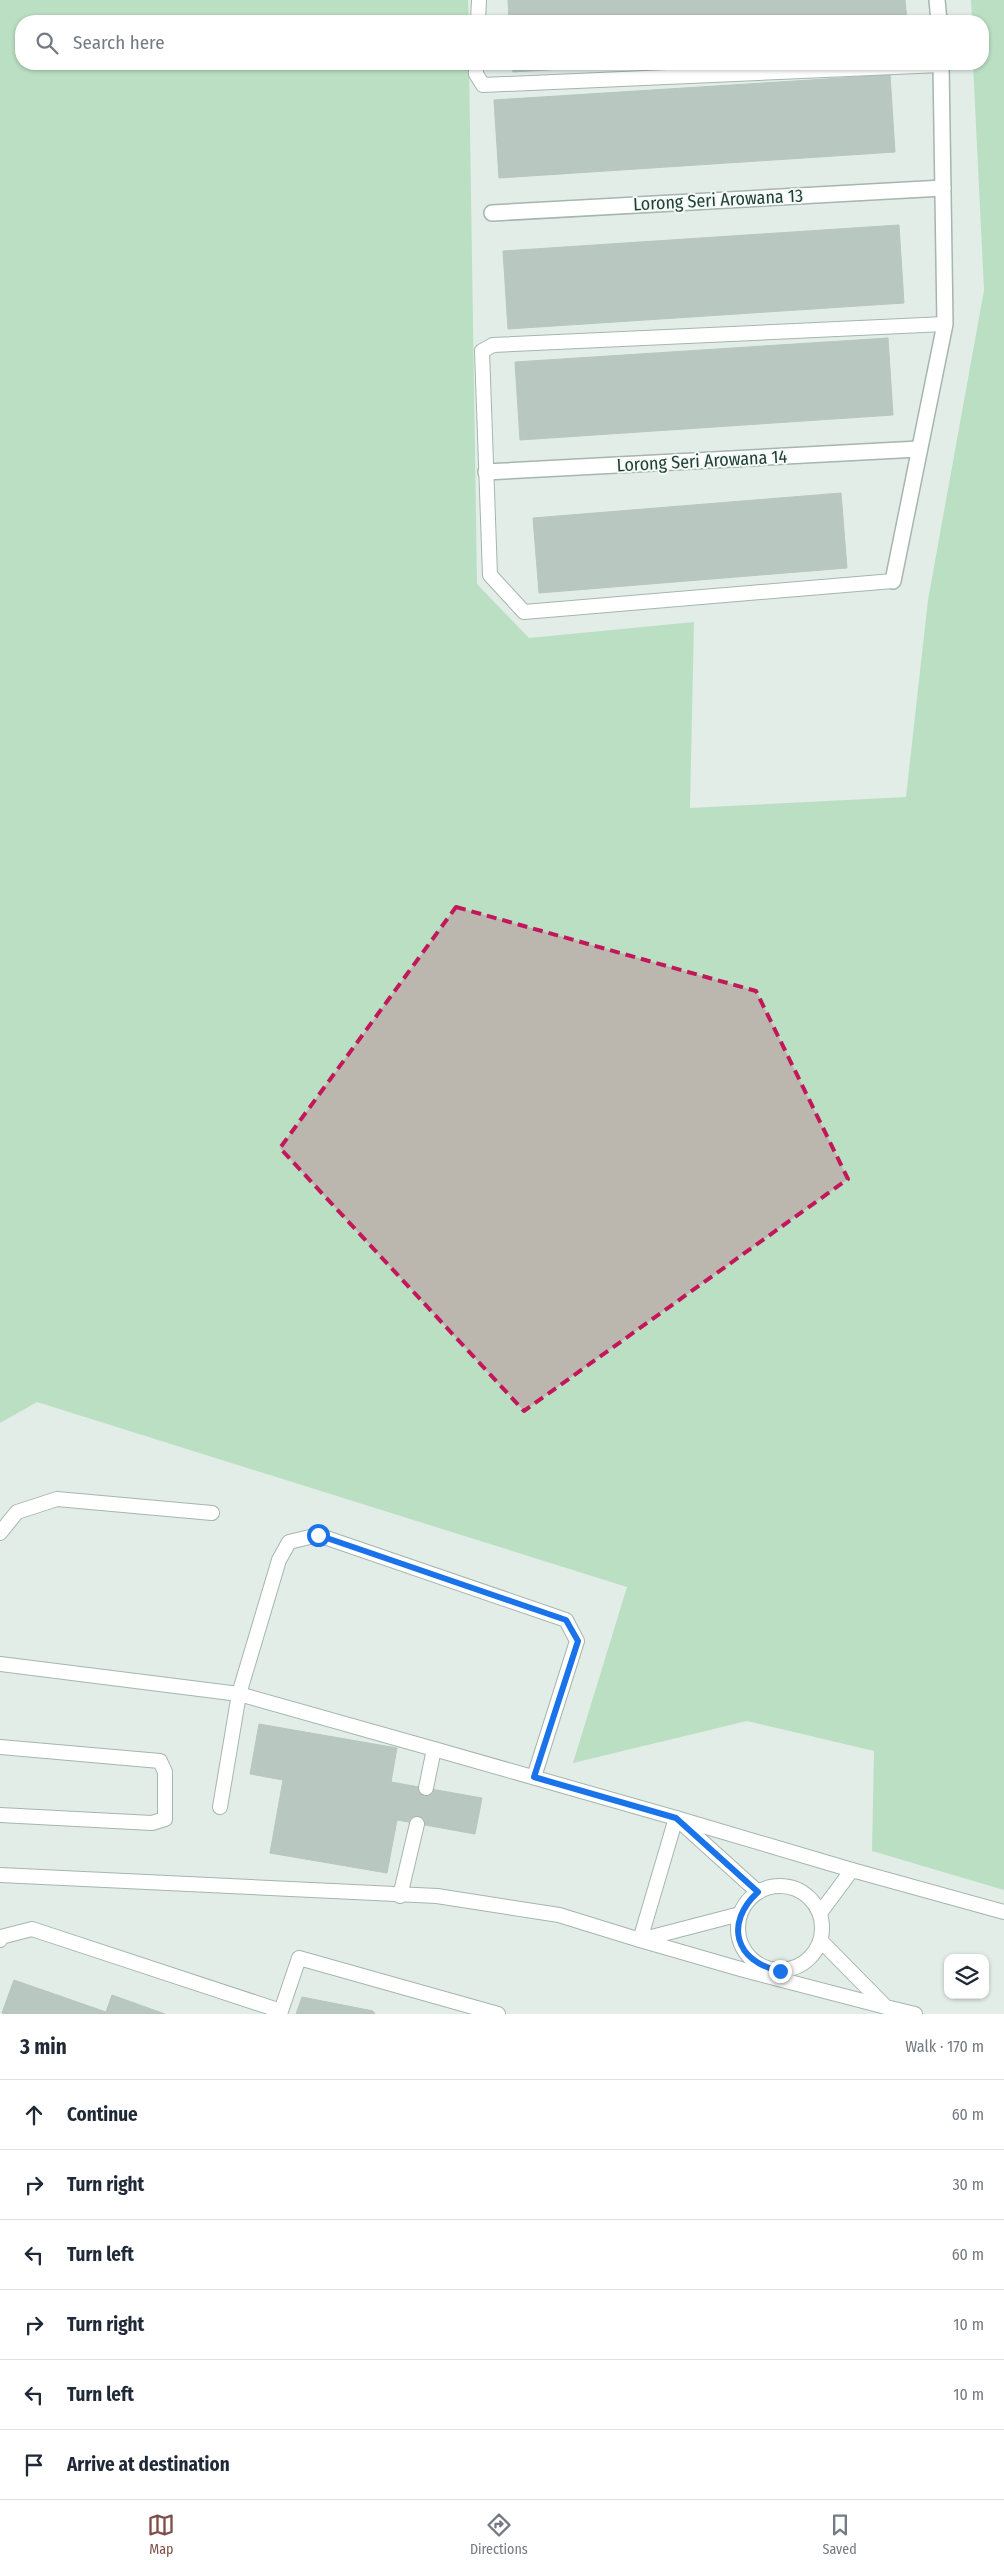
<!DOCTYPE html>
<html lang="en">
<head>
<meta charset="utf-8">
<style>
  :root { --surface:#fff; --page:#f2f2f3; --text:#1f2937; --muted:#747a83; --line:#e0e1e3; --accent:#804d46 }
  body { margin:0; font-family:"Fira Sans Condensed",sans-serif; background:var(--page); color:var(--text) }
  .controls { position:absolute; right:15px; bottom:15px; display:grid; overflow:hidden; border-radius:10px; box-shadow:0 1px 4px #0004 }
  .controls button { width:45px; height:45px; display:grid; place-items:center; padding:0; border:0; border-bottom:1px solid var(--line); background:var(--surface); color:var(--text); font:25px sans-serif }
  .stop { position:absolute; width:15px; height:15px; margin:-11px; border:4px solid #1a73e8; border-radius:50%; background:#fff }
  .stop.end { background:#1a73e8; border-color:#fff; box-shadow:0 1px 5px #0008 }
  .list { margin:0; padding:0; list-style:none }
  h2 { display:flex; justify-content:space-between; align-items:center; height:65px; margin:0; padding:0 20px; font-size:21px }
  h2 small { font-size:16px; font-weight:400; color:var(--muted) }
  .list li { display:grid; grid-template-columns:32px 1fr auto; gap:15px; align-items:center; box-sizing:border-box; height:70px; padding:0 20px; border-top:1px solid var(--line) }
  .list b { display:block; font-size:19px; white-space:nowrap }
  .list em { font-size:16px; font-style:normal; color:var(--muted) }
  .icon { flex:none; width:28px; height:28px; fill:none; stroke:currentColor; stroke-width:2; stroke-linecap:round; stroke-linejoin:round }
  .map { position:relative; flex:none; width:1004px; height:2014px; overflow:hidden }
  .search { position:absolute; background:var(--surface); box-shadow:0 1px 4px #0004; left:15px; right:15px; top:15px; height:55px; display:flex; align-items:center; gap:12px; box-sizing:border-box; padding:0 18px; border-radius:20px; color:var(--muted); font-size:19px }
  .sheet { height:485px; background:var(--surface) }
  nav { display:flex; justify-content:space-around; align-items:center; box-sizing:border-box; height:70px; border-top:1px solid var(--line); background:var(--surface); font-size:14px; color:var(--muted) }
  nav a { display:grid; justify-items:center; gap:2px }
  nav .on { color:var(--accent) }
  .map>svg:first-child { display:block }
  .green { fill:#bbdfc3 }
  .building { fill:#b8c8c1; stroke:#b5c7bf }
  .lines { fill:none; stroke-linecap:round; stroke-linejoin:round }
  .service-casing { stroke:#a5b5af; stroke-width:16 }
  .minor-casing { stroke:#a5b5af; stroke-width:18 }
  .service { stroke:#fff; stroke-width:14 }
  .minor { stroke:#fff; stroke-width:15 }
  .route { stroke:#1a73e8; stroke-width:6 }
  .marked { fill:#c2185b; fill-opacity:0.2; stroke:#c2185b; stroke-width:4; stroke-dasharray:10 6; stroke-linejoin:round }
  .labels { text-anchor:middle; stroke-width:4; stroke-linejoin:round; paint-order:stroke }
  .street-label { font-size:18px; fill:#223f36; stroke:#f3f9f6 }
</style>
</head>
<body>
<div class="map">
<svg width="1004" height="2014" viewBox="0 0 1004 2014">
  <rect width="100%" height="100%" fill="#e3ede8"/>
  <polygon class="green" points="0,0 468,0 469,21 21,21 21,64 469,64 477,584 529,638 694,622 690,808 906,797 928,600 984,290 973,64 983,64 983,21 972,21 971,0 1004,0 1004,1890 872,1851 874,1751 747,1721 573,1763 627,1587 37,1402 0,1423"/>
  <g class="building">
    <polygon points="508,0 905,0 907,21 509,21"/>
    <polygon points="512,64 646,64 513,72"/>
    <polygon points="890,75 895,152 499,178 494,100"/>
    <polygon points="899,225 904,303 508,329 503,251"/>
    <polygon points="888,338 893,415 520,440 515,362"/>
    <polygon points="841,493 847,568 539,593 533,518"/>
    <polygon points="259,1724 397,1748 391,1782 482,1798 475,1834 397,1820 387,1873 270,1853 283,1780 250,1774"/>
    <polygon points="14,1980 106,2012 112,1995 165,2014 5,2014 2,2013"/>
    <polygon points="302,1997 373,2011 375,2014 296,2014"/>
  </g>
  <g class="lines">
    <g class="service-casing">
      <g id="service">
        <polyline points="478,21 479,0"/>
        <polyline points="476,64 476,74 483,85 941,65"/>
        <polyline points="893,581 524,612 490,575 482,351 493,345 945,324"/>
        <polyline points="0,1533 17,1512 57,1499 212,1513"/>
        <polyline points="0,1664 239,1694 434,1749"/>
        <polyline points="0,1747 160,1761 165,1772 165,1819 152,1823 0,1815"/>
        <polyline points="426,1788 434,1749 676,1818 758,1892"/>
        <polyline points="220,1807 239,1694 279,1560 289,1542 318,1535 566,1620 577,1641 534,1777"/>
        <polyline points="852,1870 676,1818 640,1940 744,1970 886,2007"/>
        <polyline points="0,1875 437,1896 559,1915 640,1940 740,1914"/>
        <circle cx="780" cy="1928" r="42"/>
        <polyline points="400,1896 417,1824"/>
        <polyline points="820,1913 852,1870 1004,1912"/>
        <polyline points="0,1940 1,1937 32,1929 281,2011 299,1958 498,2014"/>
        <polyline points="821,1941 886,2007 915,2014"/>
      </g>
    </g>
    <g class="minor-casing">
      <g id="minor">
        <polyline points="937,0 939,21"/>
        <polyline points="492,213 943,188"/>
        <polyline points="486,472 919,449"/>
        <polyline points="893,581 945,324 941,64"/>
      </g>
    </g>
    <use href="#service" class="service"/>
    <use href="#minor" class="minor"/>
  </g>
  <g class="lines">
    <path class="route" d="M318 1535 566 1620 578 1641 534 1777 676 1818 758 1892C724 1923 735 1962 780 1971"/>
  </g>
  <path class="marked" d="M456 907 756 991 848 1179 524 1411 280 1148Z"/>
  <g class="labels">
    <g class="street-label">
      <text transform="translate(718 200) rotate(-3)" y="6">Lorong Seri Arowana 13</text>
      <text transform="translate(702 461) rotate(-3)" y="6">Lorong Seri Arowana 14</text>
    </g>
  </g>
</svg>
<div class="controls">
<button><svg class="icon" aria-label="layers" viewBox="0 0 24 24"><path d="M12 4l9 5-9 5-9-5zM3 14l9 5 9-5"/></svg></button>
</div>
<div class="stop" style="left:318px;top:1535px"></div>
<div class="stop end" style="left:780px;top:1971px"></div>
<div class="search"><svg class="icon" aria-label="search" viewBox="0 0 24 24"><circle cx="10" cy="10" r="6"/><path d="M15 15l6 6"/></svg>Search here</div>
</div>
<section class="sheet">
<h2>3 min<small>Walk · 170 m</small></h2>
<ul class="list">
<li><svg class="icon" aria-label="ahead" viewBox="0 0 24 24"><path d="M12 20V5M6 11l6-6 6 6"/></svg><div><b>Continue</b></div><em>60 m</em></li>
<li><svg class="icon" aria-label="right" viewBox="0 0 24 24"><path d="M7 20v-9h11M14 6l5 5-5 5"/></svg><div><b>Turn right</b></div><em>30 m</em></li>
<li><svg class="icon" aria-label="left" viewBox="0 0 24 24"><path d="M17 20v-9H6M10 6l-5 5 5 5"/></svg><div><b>Turn left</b></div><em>60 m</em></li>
<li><svg class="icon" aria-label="right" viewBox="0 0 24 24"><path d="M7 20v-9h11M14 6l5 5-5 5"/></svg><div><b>Turn right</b></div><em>10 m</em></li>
<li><svg class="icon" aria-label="left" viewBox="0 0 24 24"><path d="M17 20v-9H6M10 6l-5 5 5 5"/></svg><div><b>Turn left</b></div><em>10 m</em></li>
<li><svg class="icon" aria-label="arrive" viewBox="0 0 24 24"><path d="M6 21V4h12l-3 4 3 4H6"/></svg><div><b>Arrive at destination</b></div></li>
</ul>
</section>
<nav>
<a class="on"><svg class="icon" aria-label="map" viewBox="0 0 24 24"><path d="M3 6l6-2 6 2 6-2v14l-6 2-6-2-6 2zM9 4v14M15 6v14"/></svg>Map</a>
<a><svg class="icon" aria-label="directions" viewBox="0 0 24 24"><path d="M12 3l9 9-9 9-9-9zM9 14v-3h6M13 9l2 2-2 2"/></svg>Directions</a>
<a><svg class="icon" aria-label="saved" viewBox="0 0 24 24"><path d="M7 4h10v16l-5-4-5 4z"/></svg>Saved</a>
</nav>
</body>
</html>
